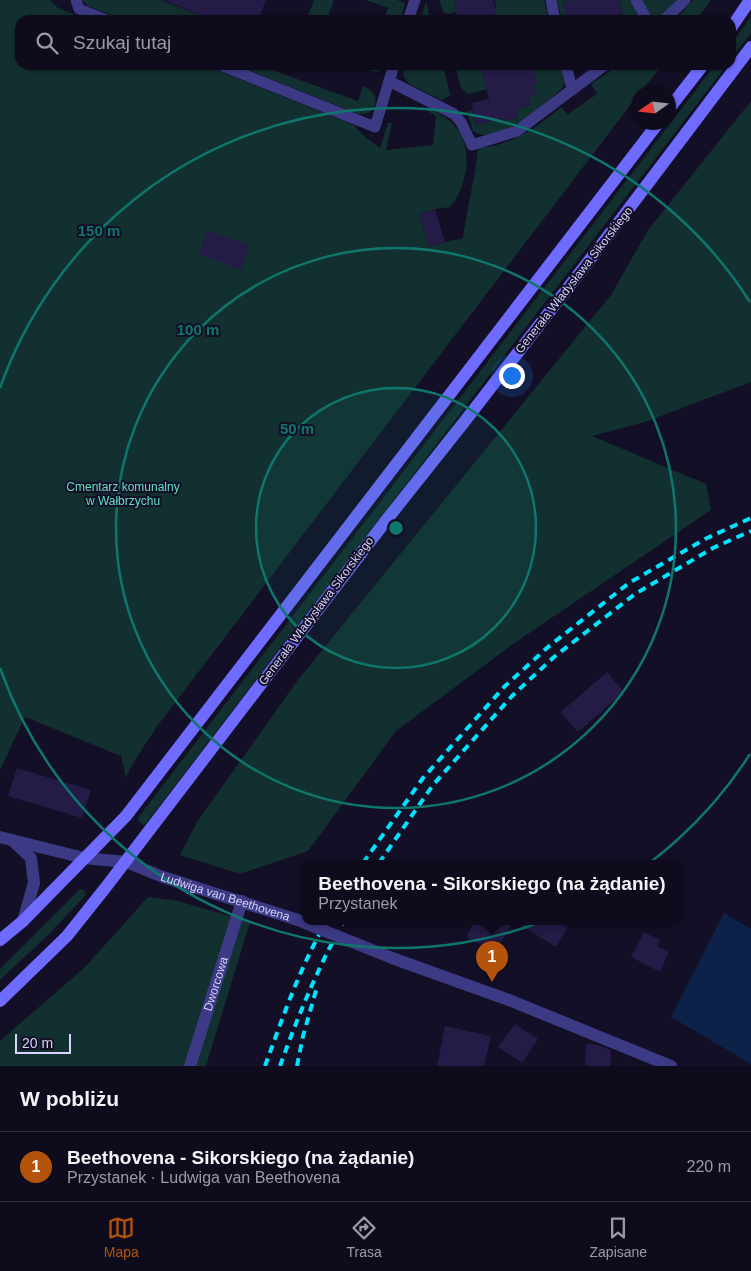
<!DOCTYPE html>
<html lang="pl">
<head>
<meta charset="utf-8">
<style>
  :root { --surface:#0e0b1c; --page:#171425; --text:#f1f3f6; --muted:#9b9ba3; --line:#2e2b3b; --accent:#b45309 }
  body { margin:0; font-family:Arial,sans-serif; background:var(--page); color:var(--text) }
  .compass { position:absolute; left:631px; top:85px; width:45px; height:45px; border-radius:50%; background:var(--surface); box-shadow:0 1px 4px #0004; rotate:256deg }
  .scale { position:absolute; left:15px; bottom:12px; width:56px; box-sizing:border-box; padding-left:5px; border:2px solid #d9d4ff; border-top:0; font-size:14px; line-height:18px; white-space:nowrap; color:#d9d4ff; -webkit-text-stroke:4px #130f26; paint-order:stroke }
  .you { position:absolute; left:511px; top:375px; width:18px; height:18px; margin:-12px; border:4px solid #fff; border-radius:50%; background:#1a73e8; box-shadow:0 0 0 8px #1a73e833 }
  .badge { display:grid; place-items:center; width:32px; height:32px; border-radius:50%; background:var(--accent); color:#fff; font-size:16px; font-weight:700 }
  .pin { position:absolute; translate:-50% -41px; filter:drop-shadow(0 1px 2px #0008) }
  .pin::after { content:''; position:absolute; top:26px; width:18px; height:15px; background:inherit; clip-path:polygon(0 0,100% 0,50% 100%) }
  .popup { position:absolute; left:302px; top:860px; width:380px; height:65px; box-sizing:border-box; display:grid; place-content:center; border-radius:10px; background:var(--surface); filter:drop-shadow(0 1px 4px #0005); font-size:16px; white-space:nowrap; color:var(--muted) }
  .popup b { font-size:19px; color:var(--text) }
  .popup::after { content:''; position:absolute; left:50%; top:100%; margin-left:-10px; border:10px solid transparent; border-top-color:var(--surface) }
  .list { margin:0; padding:0; list-style:none }
  h2 { display:flex; justify-content:space-between; align-items:center; height:65px; margin:0; padding:0 20px; font-size:21px }
  h2 small { font-size:16px; font-weight:400; color:var(--muted) }
  .list li { display:grid; grid-template-columns:32px 1fr auto; gap:15px; align-items:center; box-sizing:border-box; height:70px; padding:0 20px; border-top:1px solid var(--line) }
  .list b { display:block; font-size:19px; white-space:nowrap }
  .list p { margin:0; font-size:16px; white-space:nowrap; color:var(--muted) }
  .list em { font-size:16px; font-style:normal; color:var(--muted) }
  .icon { flex:none; width:28px; height:28px; fill:none; stroke:currentColor; stroke-width:2; stroke-linecap:round; stroke-linejoin:round }
  .map { position:relative; flex:none; width:751px; height:1066px; overflow:hidden }
  .search { position:absolute; background:var(--surface); box-shadow:0 1px 4px #0004; left:15px; right:15px; top:15px; height:55px; display:flex; align-items:center; gap:12px; box-sizing:border-box; padding:0 18px; border-radius:15px; color:var(--muted); font-size:19px }
  .sheet { height:135px; background:var(--surface) }
  nav { display:flex; justify-content:space-around; align-items:center; box-sizing:border-box; height:70px; border-top:1px solid var(--line); background:var(--surface); font-size:14px; color:var(--muted) }
  nav a { display:grid; justify-items:center; gap:2px }
  nav .on { color:var(--accent) }
  .map>svg:first-child { display:block }
  .green { fill:#12302f }
  .water { fill:#0c2248 }
  .building { fill:#241b47 }
  .lines { fill:none; stroke-linecap:round; stroke-linejoin:round }
  .service { stroke:#3d3a85; stroke-width:11 }
  .minor { stroke:#3d3a85; stroke-width:12 }
  .secondary { stroke:#6f6bff; stroke-width:12 }
  .rail { stroke:#00e5ff; stroke-width:4; stroke-dasharray:8 6; stroke-linecap:butt }
  .minor-bridge { stroke:#3d3a85; stroke-width:12 }
  .ring { fill:none; stroke:#0f766e; stroke-width:2.5 }
  .labels { text-anchor:middle; stroke-width:4; stroke-linejoin:round; paint-order:stroke }
  .street-label { font-size:12px; fill:#d9d4ff; stroke:#130f26 }
  .park-label { font-size:12px; fill:#5fe0c0; stroke:#130f26 }
  .centre { fill:#0f766e; stroke:#130f26; stroke-width:2.5 }
  .ring-label { font-size:15px; text-anchor:middle; font-weight:bold; fill:#0f766e; stroke:#130f26; stroke-width:4; stroke-linejoin:round; paint-order:stroke }
</style>
</head>
<body>
<div class="map">
<svg width="751" height="1066" viewBox="0 0 751 1066">
  <rect width="100%" height="100%" fill="#130f26"/>
  <g class="green">
    <path d="M0 0H50L58 8 89 20H20V65H204L354 125 364 136 380 148 388 123H392L386 150 433 145 436 116 427 111 430 109C437 113 444 116 450 121 475 142 469 185 450 207L435 209 419 214 429 246 463 238C467 208 475 179 478 148 511 146 536 128 561 107L568 114 597 94 591 84 619 65H662L641 92H638V95L158 725 133 763 126 777 121 756 25 717 0 770Z"/>
    <polygon points="82,0 161,0 212,20 124,20 88,6"/>
    <polygon points="314,0 334,0 327,20 311,20 307,18"/>
    <path d="M366 0H397L405 3C401 19 402 20 384 20L388 8Z"/>
    <polygon points="439,0 455,0 456,12 448,14 444,13"/>
    <polygon points="495,0 544,0 549,20 498,20 498,17 495,18 493,8 496,7"/>
    <polygon points="557,0 573,0 563,3 568,20 562,20"/>
    <polygon points="619,0 630,0 640,20 624,20"/>
    <polygon points="641,0 677,0 658,20 652,17"/>
    <polygon points="693,0 711,0 696,20 675,20"/>
    <polygon points="426,2 431,20 420,20"/>
    <polygon points="751,17 751,33 731,59 731,44"/>
    <path d="M236 65H277L275 71 358 101 363 86C382 92 379 117 358 114Z"/>
    <path d="M370 65H387C382 72 376 73 368 70Z"/>
    <polygon points="406,65 443,65 450,95 443,100 439,99 409,84 403,75"/>
    <path d="M457 65H480L496 87 468 94C459 90 459 77 456 68Z"/>
    <path d="M532 65H560C562 71 567 82 562 88 560 91 554 95 551 98 536 111 494 146 473 131L467 111 472 110 476 125 502 118 504 121 517 118 516 109 531 105 529 95 535 94 533 84 537 83Z"/>
    <polygon points="715,65 727,65 144,826 137,819"/>
    <polygon points="751,101 751,382 645,422 592,436 706,484 711,510 513,644 396,731 308,851 240,874 180,855 197,822 297,681 611,295 648,230"/>
    <polygon points="80,889 84,890 86,895 48,935 0,980 0,969"/>
    <polygon points="148,897 178,901 250,922 206,1066 0,1066 0,1041 85,967"/>
  </g>
  <polygon class="water" points="724,913 751,929 751,1064 671,1017"/>
  <g class="building">
    <polygon points="164,0 266,0 258,20 212,20"/>
    <polygon points="455,0 493,0 498,20 458,20 454,4 456,4"/>
    <polygon points="573,0 619,0 624,20 568,20 563,3"/>
    <polygon points="480,65 532,65 537,83 533,84 536,94 529,95 531,105 516,109 518,117 503,121 502,118 476,125 471,103 489,99"/>
    <polygon points="435,209 445,242 429,246 419,214"/>
    <polygon points="207,230 249,245 241,270 199,254"/>
    <polygon points="607,672 624,692 578,732 561,712"/>
    <polygon points="17,768 91,790 82,818 8,796"/>
    <polygon points="475,921 558,921 568,927 556,947 514,921 495,952 466,937"/>
    <polygon points="644,932 660,940 657,946 669,952 660,972 631,957"/>
    <polygon points="515,1024 538,1039 522,1063 498,1047"/>
    <polygon points="445,1026 491,1036 484,1066 437,1066"/>
    <polygon points="586,1044 597,1045 611,1050 610,1066 585,1066"/>
  </g>
  <g class="lines">
    <g class="service">
      <polyline points="76,0 79,9 107,20"/>
      <polyline points="551,0 555,20"/>
      <polyline points="636,0 647,20"/>
      <polyline points="408,20 415,0"/>
      <polyline points="664,20 685,0"/>
      <polyline points="220,65 375,127 389,81"/>
      <polyline points="394,65 389,81 454,114 461,122 472,145 517,131 605,65"/>
      <polyline points="566,65 572,89"/>
    </g>
    <g class="minor">
      <path id="s1" d="M0 837 84 858 126 862 163 877 295 919"/>
      <polyline points="13,841 31,858 34,883 23,921"/>
      <polyline points="392,958 509,1000 671,1066"/>
      <path id="s2" d="M190 1066 242 901"/>
    </g>
    <g class="secondary">
      <polyline points="731,28 750,0"/>
      <polyline points="668,110 703,65"/>
      <polyline points="0,940 23,921 126,816 659,122"/>
      <polyline points="0,1001 67,936 106,887 388,518 465,421 615,227 751,47"/>
    </g>
    <g class="rail">
      <polyline points="363,863 423,778 504,687 548,647 629,583 705,539 751,518"/>
      <polyline points="379,863 433,785 512,696 554,657 635,594 713,548 751,531"/>
      <path d="M265 1066C283 1017 300 966 327 921"/>
      <path d="M280 1066C298 1016 318 967 344 921"/>
      <polyline points="297,1066 303,1036 317,987"/>
    </g>
    <polyline class="minor-bridge" points="295,919 392,958"/>
  </g>
  <circle cx="396" cy="528" r="140" fill="#0f766e" fill-opacity=".12"/>
  <g class="ring">
    <circle cx="396" cy="528" r="140"/>
    <circle cx="396" cy="528" r="280"/>
    <path d="M750 754A420 420 0 0 1 0 668M0 388A420 420 0 0 1 750 302"/>
  </g>
  <g class="labels">
    <g class="street-label">
      <text transform="translate(574 280) rotate(-52)" y="4">Generała Władysława Sikorskiego</text>
      <text transform="translate(316 611) rotate(-53)" y="4">Generała Władysława Sikorskiego</text>
      <text dy="4" stroke="none"><textPath href="#s1" startOffset="234">Ludwiga van Beethovena</textPath></text>
      <text dy="4" stroke="none"><textPath href="#s2" startOffset="86">Dworcowa</textPath></text>
    </g>
    <g class="park-label">
      <text x="123" y="491">Cmentarz komunalny<tspan x="123" dy="14">w Wałbrzychu</tspan></text>
    </g>
  </g>
  <circle cx="396" cy="528" r="8" class="centre"/>
  <g class="ring-label">
    <text x="99" y="236">150 m</text>
    <text x="198" y="335">100 m</text>
    <text x="297" y="434">50 m</text>
  </g>
</svg>
<svg class="compass" viewBox="-18 -18 36 36"><path d="M0-13l5 13h-10z" fill="#e53935"/><path d="M0 13l5-13h-10z" fill="#9b9ba3"/></svg>
<div class="scale">20 m</div>
<div class="you"></div>
<div class="pin badge" style="left:492px;top:982px">1</div>
<div class="popup"><b>Beethovena - Sikorskiego (na żądanie)</b>Przystanek</div>
<div class="search"><svg class="icon" aria-label="search" viewBox="0 0 24 24"><circle cx="10" cy="10" r="6"/><path d="M15 15l6 6"/></svg>Szukaj tutaj</div>
</div>
<section class="sheet">
<h2>W pobliżu<small></small></h2>
<ul class="list">
<li><span class="badge">1</span><div><b>Beethovena - Sikorskiego (na żądanie)</b><p>Przystanek · Ludwiga van Beethovena</p></div><em>220 m</em></li>
</ul>
</section>
<nav>
<a class="on"><svg class="icon" aria-label="map" viewBox="0 0 24 24"><path d="M3 6l6-2 6 2 6-2v14l-6 2-6-2-6 2zM9 4v14M15 6v14"/></svg>Mapa</a>
<a><svg class="icon" aria-label="directions" viewBox="0 0 24 24"><path d="M12 3l9 9-9 9-9-9zM9 14v-3h6M13 9l2 2-2 2"/></svg>Trasa</a>
<a><svg class="icon" aria-label="saved" viewBox="0 0 24 24"><path d="M7 4h10v16l-5-4-5 4z"/></svg>Zapisane</a>
</nav>
</body>
</html>
